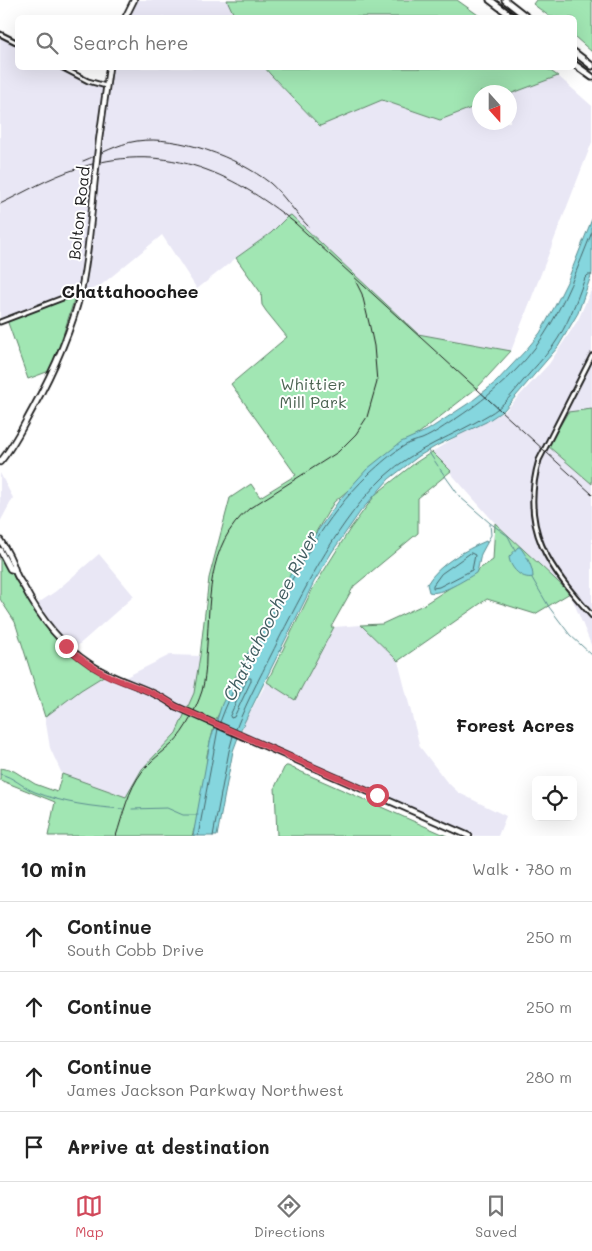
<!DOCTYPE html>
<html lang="en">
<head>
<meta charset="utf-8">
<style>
  :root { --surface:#fff; --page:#f2f2f2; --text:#222; --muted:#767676; --line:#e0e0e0; --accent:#d1495b }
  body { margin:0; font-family:Mali,sans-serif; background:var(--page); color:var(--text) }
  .controls { position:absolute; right:15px; bottom:15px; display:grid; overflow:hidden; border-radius:8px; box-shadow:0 5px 20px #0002 }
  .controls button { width:45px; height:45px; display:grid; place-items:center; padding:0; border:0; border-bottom:1px solid var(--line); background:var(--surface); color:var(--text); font:25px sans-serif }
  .compass { position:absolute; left:472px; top:85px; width:45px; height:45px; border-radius:50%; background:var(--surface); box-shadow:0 5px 20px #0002; rotate:159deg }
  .stop { position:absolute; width:15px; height:15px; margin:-11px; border:4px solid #d1495b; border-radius:50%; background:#fff }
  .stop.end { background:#d1495b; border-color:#fff; box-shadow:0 1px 5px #0008 }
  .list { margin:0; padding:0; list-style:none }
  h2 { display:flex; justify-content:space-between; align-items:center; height:65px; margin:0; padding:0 20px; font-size:21px }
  h2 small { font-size:16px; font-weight:400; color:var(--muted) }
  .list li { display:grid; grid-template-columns:32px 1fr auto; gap:15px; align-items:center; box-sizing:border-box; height:70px; padding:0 20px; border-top:1px solid var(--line) }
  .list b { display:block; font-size:19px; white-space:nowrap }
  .list p { margin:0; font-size:16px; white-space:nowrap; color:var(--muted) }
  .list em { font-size:16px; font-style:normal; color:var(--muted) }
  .icon { flex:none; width:28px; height:28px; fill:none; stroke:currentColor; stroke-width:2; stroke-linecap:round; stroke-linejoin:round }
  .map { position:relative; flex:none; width:592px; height:836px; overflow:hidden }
  .search { position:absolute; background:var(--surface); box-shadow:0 5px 20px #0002; left:15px; right:15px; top:15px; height:55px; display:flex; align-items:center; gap:12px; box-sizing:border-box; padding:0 18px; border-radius:8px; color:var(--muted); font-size:19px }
  .sheet { height:345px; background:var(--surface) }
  nav { display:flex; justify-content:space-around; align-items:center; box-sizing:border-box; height:70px; border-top:1px solid var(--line); background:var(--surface); font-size:14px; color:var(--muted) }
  nav a { display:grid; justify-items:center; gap:2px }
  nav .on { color:var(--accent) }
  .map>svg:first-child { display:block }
  .built { fill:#e9e7f5 }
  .green { fill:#a1e6b3; stroke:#5e8168 }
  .water { fill:#85d6de; stroke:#5b8c90 }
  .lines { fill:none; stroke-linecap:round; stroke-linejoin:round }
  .shore { stroke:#46666a; stroke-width:1 }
  .stream { stroke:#5b8c90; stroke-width:1 }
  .minor-casing { stroke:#1c1c1c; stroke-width:7 }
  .major-casing { stroke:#1c1c1c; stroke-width:8 }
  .highway-casing { stroke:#1c1c1c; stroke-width:9 }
  .minor { stroke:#fff; stroke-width:3 }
  .major { stroke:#fff; stroke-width:4.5 }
  .highway { stroke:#fff; stroke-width:5 }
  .rail { stroke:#1c1c1c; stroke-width:1 }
  .major-bridge-casing { stroke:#1c1c1c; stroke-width:8; stroke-linecap:butt }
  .major-bridge { stroke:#fff; stroke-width:4.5 }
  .route { stroke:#d1495b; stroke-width:6 }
  .labels { text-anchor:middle; stroke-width:4; stroke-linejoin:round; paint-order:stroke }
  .street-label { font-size:16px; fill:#1c1c1c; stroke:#fff }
  .park-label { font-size:16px; fill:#4b6351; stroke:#fff }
  .neighbourhood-label { font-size:18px; font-weight:bold; fill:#1c1c1c; stroke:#fff }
  .water-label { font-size:18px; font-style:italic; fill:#415d60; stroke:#fff }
</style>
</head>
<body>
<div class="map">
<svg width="592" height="836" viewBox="0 0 592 836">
  <rect width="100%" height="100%" fill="#fff"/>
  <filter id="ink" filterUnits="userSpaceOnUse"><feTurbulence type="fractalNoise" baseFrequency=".02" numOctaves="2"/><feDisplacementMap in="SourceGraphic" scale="10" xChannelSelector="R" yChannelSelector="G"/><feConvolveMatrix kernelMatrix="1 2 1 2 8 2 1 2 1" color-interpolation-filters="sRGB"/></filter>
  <g filter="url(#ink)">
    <g class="built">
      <polygon points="134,0 227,0 235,17 124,18"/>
      <polygon points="0,37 17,46 18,68 58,68 104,83 108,68 265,68 270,74 320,126 382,100 440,120 479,105 480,122 510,122 510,94 558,76 592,106 592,142 511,351 418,334 291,215 271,233 236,258 197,289 162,235 100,286 0,323"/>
      <polygon points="592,288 592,409 548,446 592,484 592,647 570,593 495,523 432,452 459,435 505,411 549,364 578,320"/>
      <polygon points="0,473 13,498 0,522"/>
      <polygon points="99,554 134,596 74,649 49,626 34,606 56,591"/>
      <polygon points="361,625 398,661 420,747 446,781 459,793 506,816 498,836 470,836 396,804 242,732 243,725 267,682 295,699 334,627"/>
      <polygon points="170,655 200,656 194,693 176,733 142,769 126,797 62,774 50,748 45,717 81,690 110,672 126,677"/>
    </g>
    <g class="green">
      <polygon points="227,0 457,0 481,17 235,17"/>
      <polygon points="536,0 592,0 592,52 575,37 574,18 550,17 533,4"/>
      <polygon points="265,68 546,68 558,76 510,94 510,92 480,92 479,105 440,120 382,100 320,126 270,74"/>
      <polygon points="291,215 418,334 511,351 478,387 377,466 334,502 277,597 261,635 216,719 207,755 205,795 192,836 48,836 55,802 0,780 0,768 14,771 35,784 57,792 62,774 126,797 142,769 176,733 194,693 200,656 209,578 230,498 251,484 260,497 296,475 231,384 287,337 266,311 262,305 261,293 236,258 271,233 287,217"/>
      <polygon points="76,294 52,370 28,379 7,320"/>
      <polygon points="592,409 592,484 548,446 568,412"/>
      <polygon points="432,452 451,471 418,498 418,533 354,586 331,627 334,627 295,700 267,682 312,590 350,529 376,494 415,463"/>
      <polygon points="495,523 570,593 535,614 487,599 398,661 361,625 382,624 423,605 493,560"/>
      <polygon points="0,545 49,626 81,655 110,672 81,690 45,717 15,622 0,599"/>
      <polygon points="286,766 288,766 447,836 277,836 275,787 284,768"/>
    </g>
    <g class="water">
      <polygon points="592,219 592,273 578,313 558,347 504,410 486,422 438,445 419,456 389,479 360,512 332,552 314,582 242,727 233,751 217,836 193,836 210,742 222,704 256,637 302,553 340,499 367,469 401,442 428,430 472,401 496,382 526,350 540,333 555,306 567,282"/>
      <path d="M486 541 487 543 481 554 478 568 476 573C466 579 440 596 429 592L427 584C439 564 465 550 486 541Z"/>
      <path d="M518 547H520C526 555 533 567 533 577 522 580 510 568 509 557Z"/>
    </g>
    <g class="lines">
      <g class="shore">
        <polygon points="471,553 475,555 472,570 439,587 433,588 433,585 441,574"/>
        <polygon points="248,678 251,678 251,681 234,717 231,718 230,716"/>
        <path d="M220 722C232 689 250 658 266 627 295 574 324 517 369 474 380 464 392 453 404 446 410 442 416 441 422 439 434 434 446 425 457 418 490 396 523 368 544 335 565 303 578 267 592 232"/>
        <path d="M236 729C248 698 265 668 280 637 309 581 338 521 385 476 415 448 454 436 488 415 503 407 513 393 523 381 533 369 544 358 553 346 568 325 576 302 585 278L588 275H592"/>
        <polyline points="198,836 218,729"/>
        <polyline points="213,836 229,751 233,736"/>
      </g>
      <g class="stream">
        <polyline points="428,451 438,466"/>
        <polyline points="440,469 460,497 490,523 508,536 515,550"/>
        <polyline points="487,542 491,535 490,524"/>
        <polyline points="532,578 549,607 570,635 592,655"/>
        <path d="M0 774C14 777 22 787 35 792 63 803 92 807 123 809"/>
        <polyline points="132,809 167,808 183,815 198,815"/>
      </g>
      <g class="minor-casing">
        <g id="minor">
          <polyline points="0,34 18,43"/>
          <polyline points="63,68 88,81 106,86"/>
          <polyline points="0,322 81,291"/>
          <path d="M592 356 539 460C519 529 549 567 592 616"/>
        </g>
      </g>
      <g class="major-casing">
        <g id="major">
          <polyline points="125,18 134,0"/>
          <polyline points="99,140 109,68"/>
          <path d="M0 462C13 447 22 428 32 410 53 372 71 333 81 291 89 253 91 215 95 177"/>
          <path d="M0 540C6 549 12 560 15 570 16 576 21 582 24 587 40 618 61 645 90 664 116 682 150 687 175 706"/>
          <polyline points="0,550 10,569 14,570"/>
          <polyline points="276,751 469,836"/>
        </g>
      </g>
      <g class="highway-casing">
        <g id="highway">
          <polyline points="490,0 514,18"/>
          <polyline points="505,0 528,18"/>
          <polyline points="574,52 592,66"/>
          <polyline points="574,64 592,77"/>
        </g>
      </g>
      <use href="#minor" class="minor"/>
      <use href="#major" class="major"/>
      <use href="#highway" class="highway"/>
      <g class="rail">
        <path d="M83 161C101 154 117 144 137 141 178 135 237 157 270 183 283 194 295 213 308 226"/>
        <path d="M0 204C25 192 50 177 76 169 161 140 229 170 295 223L592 494"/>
        <path d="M116 836C123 815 128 790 142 772 150 761 162 753 172 744 186 730 196 709 202 691 205 680 206 668 206 657 211 603 204 546 250 508L338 452 356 434 367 417 377 382 374 346 370 327 362 294 356 282"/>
      </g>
      <g class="major-bridge-casing">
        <g id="major-bridge">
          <polyline points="95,177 99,140"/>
          <polyline points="175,706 276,751"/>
        </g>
      </g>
      <use href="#major-bridge" class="major-bridge"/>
    </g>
  </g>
  <g class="lines" filter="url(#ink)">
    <path class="route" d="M66 646C79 658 94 669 111 677 132 686 157 692 175 706L377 795"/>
  </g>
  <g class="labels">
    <g class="street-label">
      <text transform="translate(79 213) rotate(-84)" y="6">Bolton Road</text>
    </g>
    <g class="park-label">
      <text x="313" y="390">Whittier<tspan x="313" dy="18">Mill Park</tspan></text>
    </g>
    <g class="neighbourhood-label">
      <text x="130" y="298">Chattahoochee</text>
      <text x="515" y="732">Forest Acres</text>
    </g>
    <g class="water-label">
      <text transform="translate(271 616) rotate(-63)" y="6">Chattahoochee River</text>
    </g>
  </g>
</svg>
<div class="controls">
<button><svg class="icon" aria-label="locate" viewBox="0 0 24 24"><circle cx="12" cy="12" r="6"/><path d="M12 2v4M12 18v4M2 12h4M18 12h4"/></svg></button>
</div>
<svg class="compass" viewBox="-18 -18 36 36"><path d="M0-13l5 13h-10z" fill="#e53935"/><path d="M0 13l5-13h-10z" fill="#767676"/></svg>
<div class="stop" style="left:377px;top:795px"></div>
<div class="stop end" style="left:66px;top:646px"></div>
<div class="search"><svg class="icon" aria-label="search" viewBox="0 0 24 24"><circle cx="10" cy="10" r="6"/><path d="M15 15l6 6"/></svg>Search here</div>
</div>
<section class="sheet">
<h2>10 min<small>Walk · 780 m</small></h2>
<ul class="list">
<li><svg class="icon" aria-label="ahead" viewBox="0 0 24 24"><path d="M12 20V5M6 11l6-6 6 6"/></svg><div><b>Continue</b><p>South Cobb Drive</p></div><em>250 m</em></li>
<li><svg class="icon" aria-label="ahead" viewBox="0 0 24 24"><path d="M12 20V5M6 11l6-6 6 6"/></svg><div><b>Continue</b></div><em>250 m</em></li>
<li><svg class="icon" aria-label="ahead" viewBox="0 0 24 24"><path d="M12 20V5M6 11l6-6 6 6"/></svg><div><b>Continue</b><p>James Jackson Parkway Northwest</p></div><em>280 m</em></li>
<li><svg class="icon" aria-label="arrive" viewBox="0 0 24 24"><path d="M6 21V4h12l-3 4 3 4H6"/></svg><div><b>Arrive at destination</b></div></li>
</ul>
</section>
<nav>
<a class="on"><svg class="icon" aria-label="map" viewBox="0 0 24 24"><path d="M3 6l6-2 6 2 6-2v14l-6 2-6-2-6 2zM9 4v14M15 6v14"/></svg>Map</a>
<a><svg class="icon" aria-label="directions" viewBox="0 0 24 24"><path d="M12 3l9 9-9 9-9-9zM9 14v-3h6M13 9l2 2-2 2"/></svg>Directions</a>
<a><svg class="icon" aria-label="saved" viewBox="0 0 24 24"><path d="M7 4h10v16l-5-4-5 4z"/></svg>Saved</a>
</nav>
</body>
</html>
